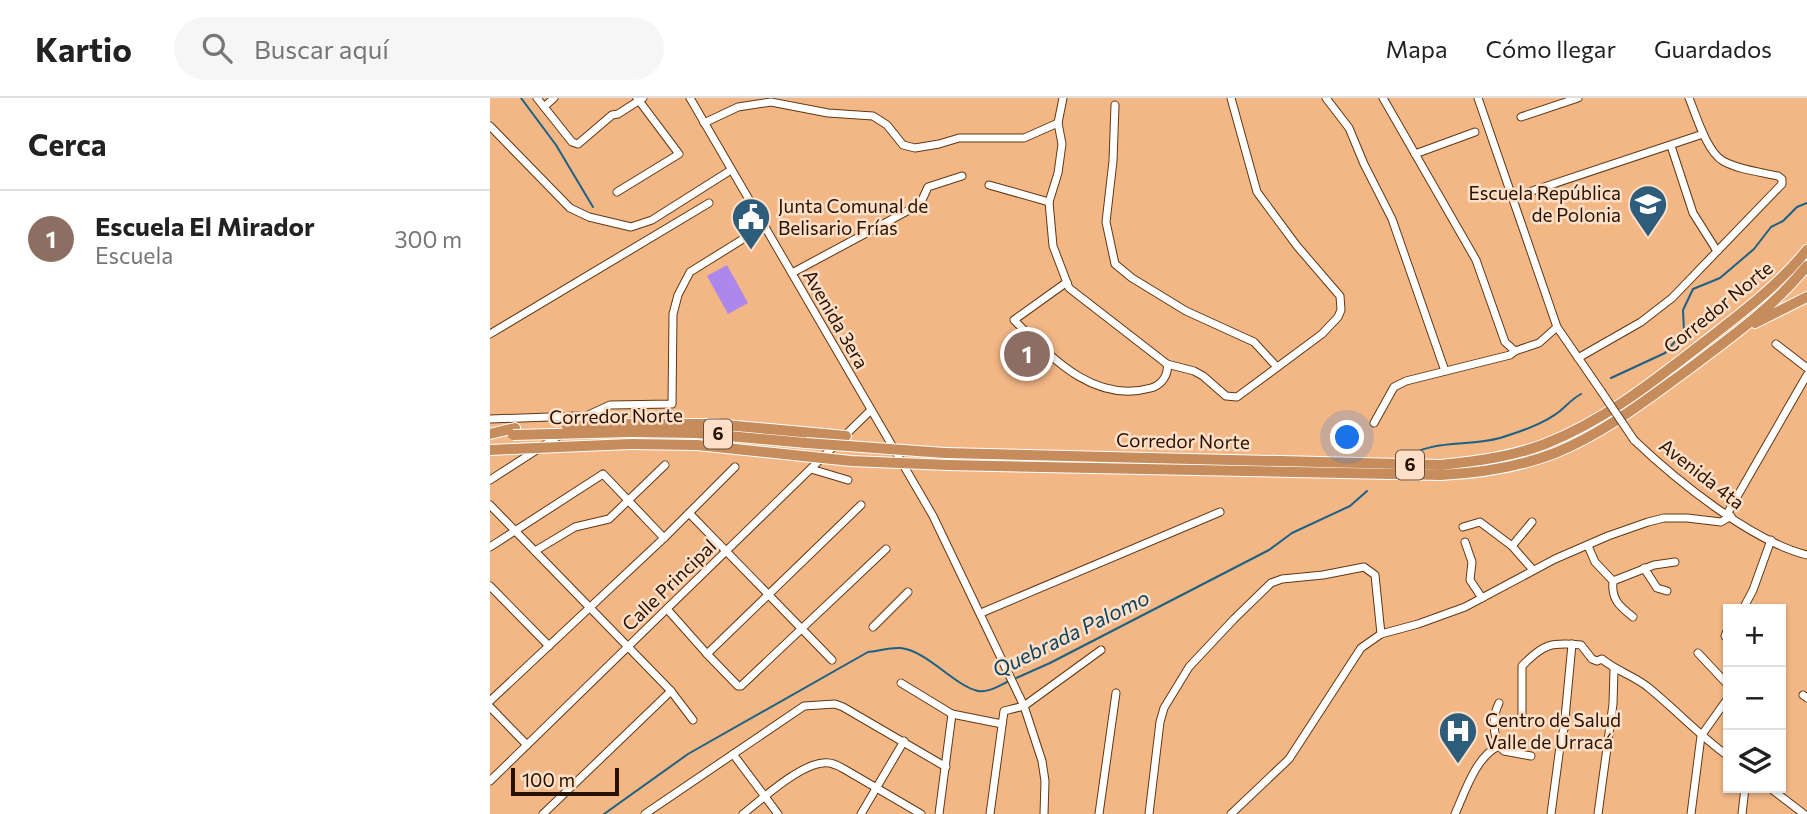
<!DOCTYPE html>
<html lang="es">
<head>
<meta charset="utf-8">
<style>
  :root { --surface:#fff; --page:#f6f6f6; --text:#222; --muted:#767676; --line:#e0e0e0; --accent:#2e5c7b }
  body { margin:0; font-family:Commissioner,sans-serif; background:var(--page); color:var(--text) }
  .controls { position:absolute; right:21px; bottom:21px; display:grid; overflow:hidden; border-radius:0px; box-shadow:0 2px 5px #0004 }
  .controls button { width:63px; height:63px; display:grid; place-items:center; padding:0; border:0; border-bottom:2px solid var(--line); background:var(--surface); color:var(--text); font:35px sans-serif }
  .scale { position:absolute; left:21px; bottom:18px; width:108px; box-sizing:border-box; padding-left:7px; border:4px solid #271101; border-top:0; font-size:19px; line-height:24px; white-space:nowrap; color:#271101; -webkit-text-stroke:5px #fedfc7; paint-order:stroke }
  .you { position:absolute; left:858px; top:340px; width:24px; height:24px; margin:-18px; border:5px solid #fff; border-radius:50%; background:#1a73e8; box-shadow:0 0 0 10px #1a73e833 }
  .badge { display:grid; place-items:center; width:46px; height:46px; border-radius:50%; background:var(--accent); color:#fff; font-size:23px; font-weight:700 }
  .pin { position:absolute; translate:-50% -50%; border:4px solid #fff; box-shadow:0 2px 7px #0006 }
  .list { margin:0; padding:0; list-style:none }
  h2 { display:flex; justify-content:space-between; align-items:center; height:91px; margin:0; padding:0 28px; font-size:30px }
  h2 small { font-size:23px; font-weight:400; color:var(--muted) }
  .list li { display:grid; grid-template-columns:46px 1fr auto; gap:21px; align-items:center; box-sizing:border-box; height:98px; padding:0 28px; border-top:2px solid var(--line) }
  .list b { display:block; font-size:26px; white-space:nowrap }
  .list p { margin:0; font-size:23px; white-space:nowrap; color:var(--muted) }
  .list em { font-size:23px; font-style:normal; color:var(--muted) }
  .icon { flex:none; width:38px; height:38px; fill:none; stroke:currentColor; stroke-width:2; stroke-linecap:round; stroke-linejoin:round }
  .map { position:relative; flex:none; width:1317px; height:716px; overflow:hidden }
  header { display:flex; align-items:center; gap:42px; box-sizing:border-box; height:98px; padding:0 35px; background:var(--surface); border-bottom:2px solid var(--line) }
  header strong { font-size:33px }
  nav { display:flex; gap:38px; margin-inline-start:auto; font-size:24px }
  .search { width:490px; height:63px; background:var(--page); display:flex; align-items:center; gap:18px; box-sizing:border-box; padding:0 24px; border-radius:38px; color:var(--muted); font-size:26px }
  main { display:flex }
  aside { flex:1; background:var(--surface) }
  .map>svg:first-child { display:block }
  .green { fill:#ad88ec }
  .lines { fill:none; stroke-linecap:round; stroke-linejoin:round }
  .stream { stroke:#1b6185; stroke-width:2 }
  .minor-casing { stroke:#603813; stroke-width:9 }
  .highway-casing { stroke:#fff; stroke-width:12 }
  .minor { stroke:#fff; stroke-width:7 }
  .highway { stroke:#c68c5c; stroke-width:10 }
  .minor-bridge-casing { stroke:#603813; stroke-width:9; stroke-linecap:butt }
  .highway-bridge-casing { stroke:#fff; stroke-width:12; stroke-linecap:butt }
  .minor-bridge { stroke:#fff; stroke-width:7 }
  .highway-bridge { stroke:#c68c5c; stroke-width:10 }
  .labels { text-anchor:middle; stroke-width:5; stroke-linejoin:round; paint-order:stroke }
  .shield { fill:#fedfc7; stroke:#684f3c; stroke-width:2 }
  .shield-label { font-size:18px; font-weight:bold; fill:#271101 }
  .poi-label { font-size:19px; fill:#271101; stroke:#fedfc7; text-anchor:start }
  .street-label { font-size:19px; fill:#271101; stroke:#fedfc7 }
  .water-label { font-size:21px; font-style:italic; fill:#0d4261; stroke:#fedfc7 }
</style>
</head>
<body>
<header>
<strong>Kartio</strong>
<div class="search"><svg class="icon" aria-label="search" viewBox="0 0 24 24"><circle cx="10" cy="10" r="6"/><path d="M15 15l6 6"/></svg>Buscar aquí</div>
<nav><a>Mapa</a><a>Cómo llegar</a><a>Guardados</a></nav>
</header>
<main>
<aside>
<h2>Cerca<small></small></h2>
<ul class="list">
<li><span class="badge" style="background:#8d6e63">1</span><div><b>Escuela El Mirador</b><p>Escuela</p></div><em>300 m</em></li>
</ul>
</aside>
<div class="map">
<svg width="1317" height="716" viewBox="0 0 1317 716">
  <rect width="100%" height="100%" fill="#f3b786"/>
  <polygon class="green" points="237,167 258,205 238,216 217,178"/>
  <g class="lines">
    <g class="stream">
      <polyline points="31,0 66,47 103,109"/>
      <polyline points="1121,280 1175,255 1194,233 1193,212 1203,191 1230,180 1264,151 1281,129 1293,123 1307,109 1317,105"/>
      <path d="M915 360C942 341 979 349 1010 340 1029 334 1054 326 1070 313 1077 307 1082 301 1091 296"/>
      <polyline points="524,581 560,565 779,452 802,435 860,408 877,393"/>
      <path d="M114 716 198 656 378 554C388 553 401 549 411 550 437 553 465 588 488 593 498 595 510 587 519 583"/>
    </g>
    <g class="minor-casing">
      <g id="minor">
        <polyline points="47,0 82,44 88,46 122,17 128,16 153,0"/>
        <polyline points="200,0 443,418 534,608 552,663 555,683 554,716"/>
        <polyline points="573,0 568,25 572,46 568,75 559,104 563,148 579,190 677,266 704,273 713,278 736,298 747,299 832,236 848,219 851,212 850,198 807,148 767,94 741,0"/>
        <polyline points="836,0 859,30 874,66 902,121 955,273"/>
        <polyline points="893,0 986,162 1015,244 1025,253"/>
        <polyline points="988,0 1067,229 1111,293"/>
        <polyline points="625,7 623,63 616,124 625,166 642,180 696,213 764,244 787,269"/>
        <polyline points="54,9 64,0"/>
        <polyline points="1031,19 1088,0"/>
        <polyline points="214,25 248,9 281,4 338,15 383,18 397,27 413,47 425,50 449,46 469,40 534,40 568,25"/>
        <polyline points="0,28 80,110 99,119 141,129 162,122 241,72"/>
        <polyline points="1181,48 1203,115 1227,153"/>
        <polyline points="925,56 985,34"/>
        <polyline points="499,87 559,104"/>
        <polyline points="127,94 189,56 147,0"/>
        <polyline points="1024,99 1213,36"/>
        <polyline points="302,175 421,111 432,102 438,89 472,78"/>
        <path d="M577 184 524 222C561 259 603 306 661 290 672 287 679 276 677 266"/>
        <polyline points="0,236 219,105"/>
        <polyline points="1286,246 1317,270"/>
        <path d="M1088 260 1151 224 1182 200 1292 86V81L1288 78C1271 74 1249 72 1233 63 1217 54 1206 17 1199 0"/>
        <polyline points="0,321 88,318 94,319"/>
        <polyline points="884,325 904,289 916,283 1020,257 1025,253 1049,245 1067,229"/>
        <polyline points="86,327 93,322 94,319 120,307 182,306 183,216 188,197 200,174 274,128"/>
        <path d="M1144 342C1186 382 1261 443 1317 457"/>
        <polyline points="321,371 358,382"/>
        <polyline points="0,382 70,337"/>
        <polyline points="0,407 181,593 203,622"/>
        <polyline points="199,415 342,562"/>
        <polyline points="1237,416 1317,277"/>
        <polyline points="973,429 990,424 1022,448 1043,472"/>
        <polyline points="975,444 982,464 980,482 992,500"/>
        <polyline points="1022,448 1042,424"/>
        <polyline points="1098,448 1105,464 1123,483 1164,467 1185,464"/>
        <polyline points="0,449 113,376 174,440"/>
        <polyline points="45,453 85,429 119,421 175,367"/>
        <polyline points="1154,470 1167,490 1177,493"/>
        <path d="M1123 483C1121 501 1129 508 1143 519"/>
        <polyline points="0,488 59,548"/>
        <polyline points="177,511 217,556 248,588 251,588 396,451"/>
        <polyline points="1253,511 1263,492 1281,442"/>
        <polyline points="491,515 730,414"/>
        <polyline points="383,529 418,494"/>
        <polyline points="1238,531 1235,538 1238,541"/>
        <polyline points="1208,555 1238,587"/>
        <polyline points="217,556 371,407"/>
        <polyline points="411,585 462,616 512,626"/>
        <polyline points="1313,597 1317,600"/>
        <polyline points="0,603 174,440 245,369"/>
        <polyline points="0,609 37,647"/>
        <path d="M1032 623V568C1053 546 1061 544 1091 547L1102 561 1107 563 1112 561C1126 573 1145 578 1159 590 1186 612 1210 638 1238 658"/>
        <path d="M1009 648C1003 635 1002 619 1009 605"/>
        <polyline points="243,656 288,716"/>
        <polyline points="0,683 380,313"/>
        <polyline points="1280,690 1314,716"/>
        <polyline points="53,716 181,593"/>
        <polyline points="155,716 314,608 345,606 353,609 456,669"/>
        <path d="M253 716C272 701 309 667 333 665 341 664 347 667 354 671L431 716"/>
        <polyline points="371,716 414,643"/>
        <polyline points="449,716 462,616"/>
        <polyline points="500,716 514,613 534,608 611,552"/>
        <polyline points="609,716 626,595"/>
        <polyline points="659,716 670,624 674,610 699,569 744,521 781,485 792,481 833,477 874,469 885,477 891,536"/>
        <polyline points="741,716 799,661 871,550 891,536 928,526 975,509 1065,461 1118,438 1158,424 1174,420 1197,420 1231,424 1241,418"/>
        <path d="M965 716C975 694 986 658 1009 648L1014 653 1041 658"/>
        <polyline points="1061,716 1071,641 1074,631 1082,546"/>
        <polyline points="1108,716 1123,606 1124,572"/>
        <polyline points="1201,716 1211,638 1238,600"/>
        <polyline points="1252,716 1255,690"/>
      </g>
    </g>
    <g class="highway-casing">
      <g id="highway">
        <polyline points="1265,225 1317,199"/>
        <polyline points="141,326 224,326 356,338"/>
        <polyline points="140,334 206,335 316,345"/>
        <polyline points="0,336 25,330"/>
        <polyline points="141,346 207,347 313,358"/>
        <polyline points="0,352 22,351"/>
        <path d="M455 355 951 367C987 363 1021 359 1055 346 1114 323 1164 283 1213 245 1250 216 1287 189 1317 152"/>
        <path d="M458 367 951 377C990 375 1029 369 1065 355 1112 336 1152 305 1192 276 1236 243 1282 211 1317 168"/>
      </g>
    </g>
    <use href="#minor" class="minor"/>
    <use href="#highway" class="highway"/>
    <g class="minor-bridge-casing">
      <polyline id="minor-bridge" points="1111,293 1144,342"/>
    </g>
    <g class="highway-bridge-casing">
      <g id="highway-bridge">
        <polyline points="77,328 141,326"/>
        <polyline points="23,337 140,334"/>
        <polyline points="316,345 455,355"/>
        <polyline points="22,351 141,346"/>
        <polyline points="313,358 361,363 458,367"/>
      </g>
    </g>
    <use href="#minor-bridge" class="minor-bridge"/>
    <use href="#highway-bridge" class="highway-bridge"/>
  </g>
  <defs>
    <g id="school-pin" transform="scale(2.0125)"><path d="M0 17L-7.5 6A9.5 9.5 0 1 1 7.5 6Z" fill="#2e5c7b" stroke="#fedfc7"/><path d="M0-5L7-2L0 1L-7-2ZM-4 1L0 2.5L4 1V4Q0 6-4 4Z" fill="#fff"/></g>
    <g id="civic-pin" transform="scale(2.0125)"><path d="M0 17L-7.5 6A9.5 9.5 0 1 1 7.5 6Z" fill="#2e5c7b" stroke="#fedfc7"/><path d="M-.6-6.5H3V-4.5H.6V-3L4-1V1h2V6H-6V1h2V-1L-.6-3ZM-1.2 2.5V6h2.4V2.5Z" fill="#fff"/></g>
    <g id="hospital-pin" transform="scale(2.0125)"><path d="M0 17L-7.5 6A9.5 9.5 0 1 1 7.5 6Z" fill="#2e5c7b" stroke="#fedfc7"/><path d="M-5-5h3v3.5h4V-5h3V5h-3V1.5h-4V5h-3Z" fill="#fff"/></g>
  </defs>
  <g fill-rule="evenodd">
    <use href="#school-pin" x="1158" y="106"/>
    <use href="#civic-pin" x="261" y="119"/>
    <use href="#hospital-pin" x="968" y="633"/>
  </g>
  <g class="labels">
    <g class="shield">
      <rect x="214" y="321.5" width="28" height="29" rx="5"/>
      <rect x="906" y="352.5" width="28" height="29" rx="5"/>
    </g>
    <g class="shield-label">
      <text x="228" y="342">6</text>
      <text x="920" y="373">6</text>
    </g>
    <g class="poi-label">
      <text x="1131" y="102" text-anchor="end">Escuela República<tspan x="1131" dy="22">de Polonia</tspan></text>
      <text x="288" y="115">Junta Comunal de<tspan x="288" dy="22">Belisario Frías</tspan></text>
      <text x="995" y="629">Centro de Salud<tspan x="995" dy="22">Valle de Urracá</tspan></text>
    </g>
    <g class="street-label">
      <text transform="translate(1228 209) rotate(-39)" y="7">Corredor Norte</text>
      <text transform="translate(346 221) rotate(60)" y="7">Avenida 3era</text>
      <text transform="translate(126 318) rotate(-1)" y="7">Corredor Norte</text>
      <text transform="translate(693 343) rotate(1)" y="7">Corredor Norte</text>
      <text transform="translate(1212 376) rotate(38)" y="7">Avenida 4ta</text>
      <text transform="translate(179 487) rotate(-44)" y="7">Calle Principal</text>
    </g>
    <g class="water-label">
      <text transform="translate(581 536) rotate(-26)" y="7">Quebrada Palomo</text>
    </g>
  </g>
</svg>
<div class="controls">
<button>+</button>
<button>−</button>
<button><svg class="icon" aria-label="layers" viewBox="0 0 24 24"><path d="M12 4l9 5-9 5-9-5zM3 14l9 5 9-5"/></svg></button>
</div>
<div class="scale">100 m</div>
<div class="you"></div>
<div class="pin badge" style="left:537px;top:256px;background:#8d6e63">1</div>
</div>
</main>
</body>
</html>
